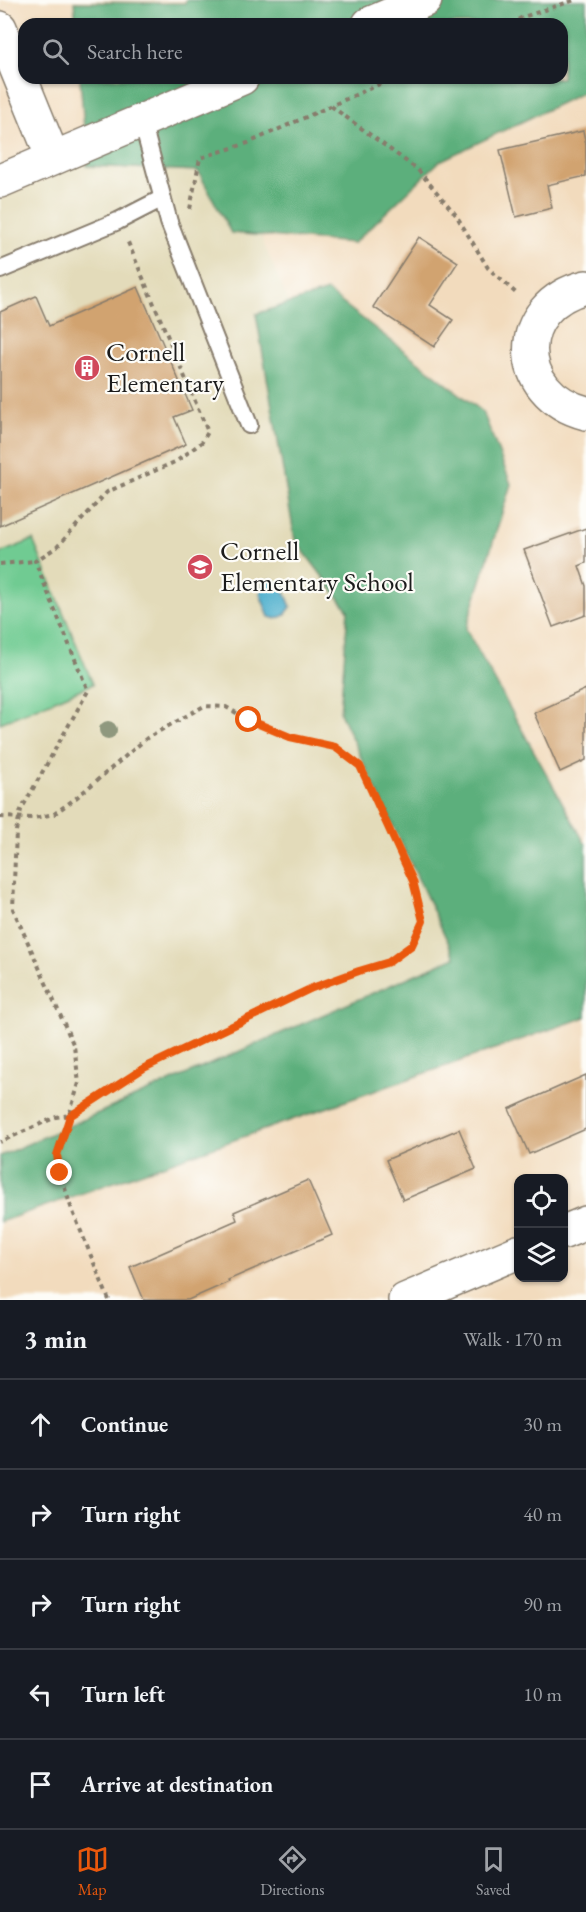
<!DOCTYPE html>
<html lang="en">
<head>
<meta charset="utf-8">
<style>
  :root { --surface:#171b24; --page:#20242c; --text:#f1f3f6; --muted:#9ea1a6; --line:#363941; --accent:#ea580c }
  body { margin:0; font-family:"EB Garamond",serif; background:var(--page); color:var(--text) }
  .controls { position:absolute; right:18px; bottom:18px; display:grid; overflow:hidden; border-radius:12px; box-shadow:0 2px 4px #0004 }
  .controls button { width:54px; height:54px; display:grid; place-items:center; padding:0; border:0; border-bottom:2px solid var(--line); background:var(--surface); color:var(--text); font:30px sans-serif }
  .stop { position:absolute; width:18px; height:18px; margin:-14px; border:4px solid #ea580c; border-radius:50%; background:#fff }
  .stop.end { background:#ea580c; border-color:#fff; box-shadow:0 2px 6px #0008 }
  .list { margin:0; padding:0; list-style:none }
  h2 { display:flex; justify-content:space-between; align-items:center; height:78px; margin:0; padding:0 24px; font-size:26px }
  h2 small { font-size:20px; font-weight:400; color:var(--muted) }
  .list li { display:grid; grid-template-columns:39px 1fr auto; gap:18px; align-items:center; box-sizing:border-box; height:90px; padding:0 24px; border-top:2px solid var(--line) }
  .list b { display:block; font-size:22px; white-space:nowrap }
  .list em { font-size:20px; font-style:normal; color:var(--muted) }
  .icon { flex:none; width:33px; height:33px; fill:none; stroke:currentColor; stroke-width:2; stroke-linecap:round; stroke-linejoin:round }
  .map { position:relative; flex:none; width:586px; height:1300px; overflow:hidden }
  .search { position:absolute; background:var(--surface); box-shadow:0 2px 4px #0004; left:18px; right:18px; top:18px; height:66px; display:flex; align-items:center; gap:15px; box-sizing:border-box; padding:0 21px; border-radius:18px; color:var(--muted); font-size:22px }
  .sheet { height:528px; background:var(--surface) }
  nav { display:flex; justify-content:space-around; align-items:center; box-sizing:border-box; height:84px; border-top:2px solid var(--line); background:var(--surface); font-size:16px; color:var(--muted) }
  nav a { display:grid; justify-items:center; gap:3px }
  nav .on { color:var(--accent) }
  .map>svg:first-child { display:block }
  .built { fill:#e3dbba }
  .green { fill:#70cb92; stroke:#467457; stroke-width:1.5 }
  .forest { fill:#5caf7c; stroke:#3c664c; stroke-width:1.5 }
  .water { fill:#50b0ce; stroke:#366675; stroke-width:1.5 }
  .building { fill:#d1a36f }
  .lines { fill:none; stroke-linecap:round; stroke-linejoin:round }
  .service-casing { stroke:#877c6c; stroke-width:20 }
  .minor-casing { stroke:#877c6c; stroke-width:36 }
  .path { stroke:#877c6c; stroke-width:4; stroke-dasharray:4.5 4.5; stroke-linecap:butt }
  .service { stroke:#fff; stroke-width:16 }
  .minor { stroke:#fff; stroke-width:33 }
  .tree { fill:#8f987e }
  .route { stroke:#ea580c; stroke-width:8 }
  .labels { text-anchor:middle; stroke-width:4.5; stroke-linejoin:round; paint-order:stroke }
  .poi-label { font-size:27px; fill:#1c1c1c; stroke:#fdfcf7; text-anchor:start }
</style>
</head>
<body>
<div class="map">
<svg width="586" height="1300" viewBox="0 0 586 1300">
  <rect width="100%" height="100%" fill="#fdfcf7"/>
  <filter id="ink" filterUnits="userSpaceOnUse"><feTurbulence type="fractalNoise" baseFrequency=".0167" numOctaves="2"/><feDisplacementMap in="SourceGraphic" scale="12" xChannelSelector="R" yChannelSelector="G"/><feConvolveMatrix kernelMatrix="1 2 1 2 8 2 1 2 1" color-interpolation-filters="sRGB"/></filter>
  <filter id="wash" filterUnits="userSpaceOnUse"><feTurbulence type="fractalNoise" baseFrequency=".008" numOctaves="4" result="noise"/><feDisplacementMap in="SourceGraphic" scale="24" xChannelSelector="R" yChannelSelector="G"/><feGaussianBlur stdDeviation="1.35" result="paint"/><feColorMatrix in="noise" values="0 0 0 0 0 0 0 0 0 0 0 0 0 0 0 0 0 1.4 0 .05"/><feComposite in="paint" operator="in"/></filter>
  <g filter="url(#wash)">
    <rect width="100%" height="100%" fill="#f2dbbd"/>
    <polygon class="built" points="207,110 557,935 0,1173 0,199"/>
    <polygon class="green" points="33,540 93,684 0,723 0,553"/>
    <g class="forest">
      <polygon points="186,0 586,0 586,91 440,161 354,243 231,233 198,171 87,166 80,78 562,78 562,24 76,24 74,2 185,3"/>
      <polygon points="327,291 483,412 511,484 466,629 586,845 586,1017 0,1222 0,1156 455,957 340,713 348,610 295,540 256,314"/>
    </g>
    <polygon class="water" points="272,579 283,587 291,607 285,615 276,619 269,617 260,594 264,581"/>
    <g id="blocks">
      <g class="building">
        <polygon points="583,131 586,144 586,176 547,185 552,208 516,217 500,150"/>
        <polygon points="419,237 458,262 430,305 453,320 434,347 373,307"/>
        <polygon points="138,287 192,410 174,417 186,444 0,526 0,312 36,296 49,326"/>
        <polygon points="586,528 586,563 579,566 586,586 586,615 553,627 524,550"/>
        <polygon points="586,689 586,760 560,772 534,713"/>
        <polygon points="586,1075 586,1129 529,1154 509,1109"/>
        <polygon points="459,1129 476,1169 403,1200 386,1160"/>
        <polygon points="308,1180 332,1235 228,1280 229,1282 188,1300 144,1300 130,1267 237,1220 234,1212"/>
      </g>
    </g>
  </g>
  <g filter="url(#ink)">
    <use href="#blocks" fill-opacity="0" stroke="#877c6c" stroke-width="1.5"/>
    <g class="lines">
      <g class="service-casing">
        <g id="service">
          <polyline points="142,121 169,222 249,425"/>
          <polyline points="0,270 118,221 161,199"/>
        </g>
      </g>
      <g class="minor-casing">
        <g id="minor">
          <polyline points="369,24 425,0"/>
          <polyline points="0,28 53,158"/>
          <polyline points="0,181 242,78"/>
          <path d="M586 287C512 305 512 394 586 413"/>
          <polyline points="564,1232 586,1223"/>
          <polyline points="405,1300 518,1252"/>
        </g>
      </g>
      <g class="path">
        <polyline points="510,24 523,17 575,0"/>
        <polyline points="331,106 418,170 456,215 488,268 518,295"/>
        <polyline points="190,209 200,158 248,143 393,78"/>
        <polyline points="0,564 35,561"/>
        <polyline points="0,817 34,818 54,814 76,798 147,738 204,706 226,707 249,720 290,737 335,747 360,766 413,881 423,921 412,945 389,962 359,971 311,988 144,1068 70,1115 56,1117 0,1142"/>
        <polyline points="109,1300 71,1207 60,1173 57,1155 79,1083 74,1046 13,909 16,831 21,810 88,691 35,561 57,547 107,492 177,461 202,442 208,432 127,240"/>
      </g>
      <use href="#service" class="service"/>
      <use href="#minor" class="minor"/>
    </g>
    <circle class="tree" cx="108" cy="730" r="9"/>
  </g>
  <g class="lines" filter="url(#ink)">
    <polyline class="route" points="60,1173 57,1155 70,1116 144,1068 312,988 359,971 389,962 412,945 423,921 413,881 360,766 335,747 290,737 249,720"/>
  </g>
  <defs>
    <g id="building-disc" transform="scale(1.35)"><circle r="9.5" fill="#d1495b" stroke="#fdfcf7"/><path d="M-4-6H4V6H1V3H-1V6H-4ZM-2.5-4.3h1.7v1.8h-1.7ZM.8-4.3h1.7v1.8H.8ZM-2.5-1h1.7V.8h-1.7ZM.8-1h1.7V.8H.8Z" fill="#fff"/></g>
    <g id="school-disc" transform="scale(1.35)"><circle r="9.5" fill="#d1495b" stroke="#fdfcf7"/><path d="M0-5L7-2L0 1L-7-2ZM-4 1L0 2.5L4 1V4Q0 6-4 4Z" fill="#fff"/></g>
  </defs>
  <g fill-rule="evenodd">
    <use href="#building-disc" x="87" y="368"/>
    <use href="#school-disc" x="200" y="567"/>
  </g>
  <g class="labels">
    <g class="poi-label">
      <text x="106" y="361">Cornell<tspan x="106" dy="31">Elementary</tspan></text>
      <text x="220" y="560">Cornell<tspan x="220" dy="31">Elementary School</tspan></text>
    </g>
  </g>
</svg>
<div class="controls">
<button><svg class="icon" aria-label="locate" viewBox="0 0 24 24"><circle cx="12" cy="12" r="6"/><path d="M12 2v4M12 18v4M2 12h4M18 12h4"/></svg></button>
<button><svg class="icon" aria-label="layers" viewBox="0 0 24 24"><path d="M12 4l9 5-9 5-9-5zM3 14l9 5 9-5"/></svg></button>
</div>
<div class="stop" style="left:249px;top:720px"></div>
<div class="stop end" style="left:60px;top:1173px"></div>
<div class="search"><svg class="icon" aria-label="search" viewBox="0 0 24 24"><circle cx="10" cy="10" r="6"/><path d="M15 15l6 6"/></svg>Search here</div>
</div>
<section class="sheet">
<h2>3 min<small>Walk · 170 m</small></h2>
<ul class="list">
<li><svg class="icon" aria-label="ahead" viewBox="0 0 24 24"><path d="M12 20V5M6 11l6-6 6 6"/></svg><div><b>Continue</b></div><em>30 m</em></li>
<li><svg class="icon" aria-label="right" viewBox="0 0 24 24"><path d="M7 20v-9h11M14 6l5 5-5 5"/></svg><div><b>Turn right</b></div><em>40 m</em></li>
<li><svg class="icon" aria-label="right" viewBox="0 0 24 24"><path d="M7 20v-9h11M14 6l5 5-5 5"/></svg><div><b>Turn right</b></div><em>90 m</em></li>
<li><svg class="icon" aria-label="left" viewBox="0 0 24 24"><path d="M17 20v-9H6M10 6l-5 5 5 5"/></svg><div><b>Turn left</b></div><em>10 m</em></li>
<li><svg class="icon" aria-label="arrive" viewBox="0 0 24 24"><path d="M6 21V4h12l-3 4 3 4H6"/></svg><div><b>Arrive at destination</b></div></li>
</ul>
</section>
<nav>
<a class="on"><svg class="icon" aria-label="map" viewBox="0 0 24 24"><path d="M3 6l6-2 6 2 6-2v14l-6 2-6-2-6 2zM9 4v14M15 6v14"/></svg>Map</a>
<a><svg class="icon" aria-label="directions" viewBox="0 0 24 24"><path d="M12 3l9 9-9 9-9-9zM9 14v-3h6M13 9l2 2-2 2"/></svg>Directions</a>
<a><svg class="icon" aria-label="saved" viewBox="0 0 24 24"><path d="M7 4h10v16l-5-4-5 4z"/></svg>Saved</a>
</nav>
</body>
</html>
